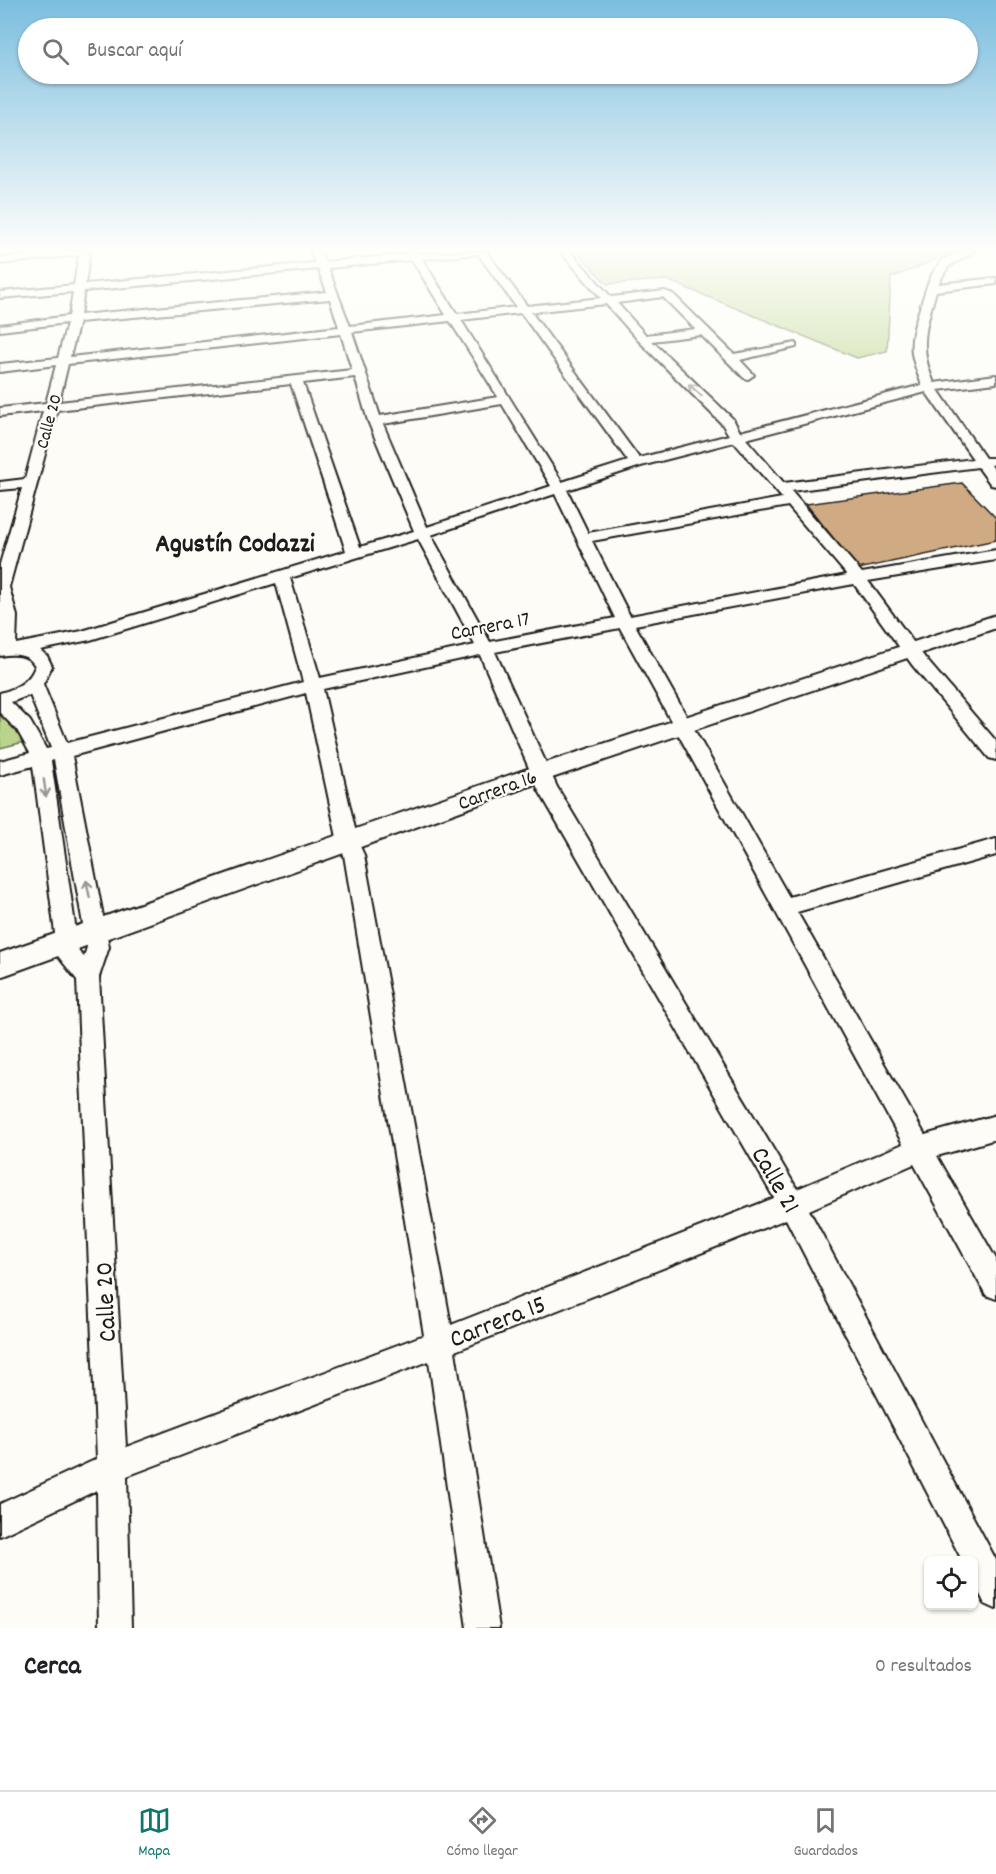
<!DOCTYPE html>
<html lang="es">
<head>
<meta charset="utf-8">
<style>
  :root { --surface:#fff; --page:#f6f6f6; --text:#202124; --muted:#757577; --line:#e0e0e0; --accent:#0f766e }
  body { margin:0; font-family:Dekko,sans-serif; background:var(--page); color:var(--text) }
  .controls { position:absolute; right:18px; bottom:18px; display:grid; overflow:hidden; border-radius:9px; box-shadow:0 2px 4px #0004 }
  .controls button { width:54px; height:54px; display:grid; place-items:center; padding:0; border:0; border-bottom:2px solid var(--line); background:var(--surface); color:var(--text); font:30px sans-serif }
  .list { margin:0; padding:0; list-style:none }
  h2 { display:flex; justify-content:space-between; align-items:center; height:78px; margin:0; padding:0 24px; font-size:26px }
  h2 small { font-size:20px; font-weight:400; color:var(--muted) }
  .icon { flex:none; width:33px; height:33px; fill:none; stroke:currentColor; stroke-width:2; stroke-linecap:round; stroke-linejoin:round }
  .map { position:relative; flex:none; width:996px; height:1628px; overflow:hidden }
  .search { position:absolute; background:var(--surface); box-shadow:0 2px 4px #0004; left:18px; right:18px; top:18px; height:66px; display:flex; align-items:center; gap:15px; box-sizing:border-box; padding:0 21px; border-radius:33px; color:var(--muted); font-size:22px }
  .sheet { height:162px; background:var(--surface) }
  nav { display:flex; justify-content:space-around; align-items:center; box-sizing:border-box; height:84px; border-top:2px solid var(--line); background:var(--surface); font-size:16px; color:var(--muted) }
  nav a { display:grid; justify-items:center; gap:3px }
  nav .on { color:var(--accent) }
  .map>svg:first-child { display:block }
  .green { fill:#bbd48b; stroke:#6c7854; stroke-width:1.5 }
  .building { fill:#d0aa82; stroke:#1c1c1c; stroke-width:1.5 }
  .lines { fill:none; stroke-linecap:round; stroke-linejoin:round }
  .minor-casing { stroke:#1c1c1c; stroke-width:4 }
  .major-casing { stroke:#1c1c1c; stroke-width:4 }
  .minor { fill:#fdfcf7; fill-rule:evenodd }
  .major { fill:#fdfcf7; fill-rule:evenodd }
  .oneway { stroke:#989794 }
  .labels { text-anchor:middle; stroke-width:4.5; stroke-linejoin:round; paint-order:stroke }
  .far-street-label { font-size:18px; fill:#1c1c1c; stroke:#fdfcf7 }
  .street-label { font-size:21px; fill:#1c1c1c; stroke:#fdfcf7 }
  .near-street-label { font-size:26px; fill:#1c1c1c; stroke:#fdfcf7 }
  .far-town-label { font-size:27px; font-weight:bold; fill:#1c1c1c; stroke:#fdfcf7 }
</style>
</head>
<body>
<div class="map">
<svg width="996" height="1628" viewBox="0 0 996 1628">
  <rect width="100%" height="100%" fill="#fdfcf7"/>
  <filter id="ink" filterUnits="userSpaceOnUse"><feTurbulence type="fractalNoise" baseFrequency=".0167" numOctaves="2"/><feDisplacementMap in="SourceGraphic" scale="12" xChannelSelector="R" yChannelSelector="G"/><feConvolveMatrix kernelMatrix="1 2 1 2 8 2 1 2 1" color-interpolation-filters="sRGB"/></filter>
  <g filter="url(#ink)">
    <g class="green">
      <polygon points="576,251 958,251 891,278 887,351 857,358 667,280 607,284"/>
      <polygon points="0,711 28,741 0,748"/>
    </g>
    <polygon class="building" points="962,483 996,518 996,540 858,569 806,504"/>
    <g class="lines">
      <g class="minor-casing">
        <path id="minor" d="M61 251H90L85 284 315 263 310 251H320L325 262 408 254 406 251H416L418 254 486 251 527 306 601 298 560 251H570L611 297 665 291 673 294 734 354 796 343V347L740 360 754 375 748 379 744 378 701 335 652 341 733 419 740 432 922 385C918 375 914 365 912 354 910 338 915 323 920 308 930 277 935 251 975 251L948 267 938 284 996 278V284L936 291C926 327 918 346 934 383L996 375V383L938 390 985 458H996V464L991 465 996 472V486L991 485 978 467 791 491 862 573 996 550V560L868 581 925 658 996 741V760L989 758 913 666 854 584 635 625 789 897 996 839V855L797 912 925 1135 996 1115V1139L937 1156 996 1259V1299L986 1295 914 1164 809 1210 996 1560V1609L985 1604 974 1583V1560H962L786 1219 455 1351 499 1628H467L429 1361 127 1476 131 1628H99L97 1490 0 1536V1504L97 1459 77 980 58 956 33 766 0 775V761L30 753 17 730 0 713V693C15 689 30 682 35 666 28 653 13 654 0 656V564L22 488 0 490V482L25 479 43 411 0 416V408L46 403 56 365 0 372V364L58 358 67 323 0 331V325L69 316 73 292 0 298V292L74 285 79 255 0 264V258ZM478 254 516 307 457 314 422 259ZM412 260 446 315 350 326 328 268ZM318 269 327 292 80 315 84 291ZM663 297 695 329 646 335 617 303ZM330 299 339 327 70 357 79 322ZM606 304 639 341 722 424 729 435 639 458 531 312ZM521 313 628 461 562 482 461 320ZM450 321 498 397 380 416 352 332ZM341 334 352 370 59 402 68 364ZM355 377 368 421 414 531 360 547 303 383ZM291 384 346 551 82 631 16 644 17 616 9 587 57 410ZM926 392 973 459 784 483 746 439ZM502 404 551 486 427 527 383 424ZM734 442 782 498 588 533 567 490 641 466ZM555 494 615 618 490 642 431 535ZM788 506 847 575 630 616 592 541ZM418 539 475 645 320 678 290 578ZM276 583 303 682 67 743 43 684 52 666 47 656 40 650 90 640ZM620 628 903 1144 797 1189 557 787 495 652ZM480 655 538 789 774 1198 451 1325 364 855 358 842 323 689ZM306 693 338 842 344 855 424 1335 126 1447 99 977 109 947 72 756ZM30 695 51 748 46 749 30 721 11 702ZM54 760 87 947 84 957 79 952 51 761Z"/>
      </g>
      <g class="major-casing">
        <polygon id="major" points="996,615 996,628 549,779 0,977 0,953 533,767"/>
      </g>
      <use href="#minor" class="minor"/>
      <use href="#major" class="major"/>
    </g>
    <defs><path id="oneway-shaft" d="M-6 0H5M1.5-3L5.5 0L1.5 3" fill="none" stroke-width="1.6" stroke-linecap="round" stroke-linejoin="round" transform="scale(1.5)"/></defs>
    <g class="oneway">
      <use href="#oneway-shaft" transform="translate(695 390) rotate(-137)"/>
      <use href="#oneway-shaft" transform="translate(45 788) rotate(82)"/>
      <use href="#oneway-shaft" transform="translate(88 889) rotate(-101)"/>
    </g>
  </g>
  <linearGradient id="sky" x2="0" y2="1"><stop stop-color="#7cbedf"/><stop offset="0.52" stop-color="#fefefb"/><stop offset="1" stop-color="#fefefb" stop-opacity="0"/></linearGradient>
  <rect width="996" height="479" fill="url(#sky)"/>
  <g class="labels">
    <g class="far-street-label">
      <text transform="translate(48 421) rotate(-75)" y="6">Calle 20</text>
    </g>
    <g class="street-label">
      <text transform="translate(490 625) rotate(-11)" y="7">Carrera 17</text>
      <text transform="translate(497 789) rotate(-20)" y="7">Carrera 16</text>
    </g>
    <g class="near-street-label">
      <text transform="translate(777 1179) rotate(60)" y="9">Calle 21</text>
      <text transform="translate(104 1302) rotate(-93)" y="9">Calle 20</text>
      <text transform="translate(497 1320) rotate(-22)" y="9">Carrera 15</text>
    </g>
    <g class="far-town-label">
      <text x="235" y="551">Agustín Codazzi</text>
    </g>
  </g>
</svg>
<div class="controls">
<button><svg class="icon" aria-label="locate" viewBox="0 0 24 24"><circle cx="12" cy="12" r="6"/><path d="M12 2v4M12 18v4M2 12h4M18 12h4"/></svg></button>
</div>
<div class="search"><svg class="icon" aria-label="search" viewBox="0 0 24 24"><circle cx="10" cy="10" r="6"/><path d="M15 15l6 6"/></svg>Buscar aquí</div>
</div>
<section class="sheet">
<h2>Cerca<small>0 resultados</small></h2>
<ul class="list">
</ul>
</section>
<nav>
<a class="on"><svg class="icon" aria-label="map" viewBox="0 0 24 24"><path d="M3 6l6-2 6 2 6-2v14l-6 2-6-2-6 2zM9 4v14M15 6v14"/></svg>Mapa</a>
<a><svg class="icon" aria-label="directions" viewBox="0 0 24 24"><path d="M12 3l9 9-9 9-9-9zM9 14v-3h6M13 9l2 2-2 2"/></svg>Cómo llegar</a>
<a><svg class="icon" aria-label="saved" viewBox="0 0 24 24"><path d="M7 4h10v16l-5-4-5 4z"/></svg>Guardados</a>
</nav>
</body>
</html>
